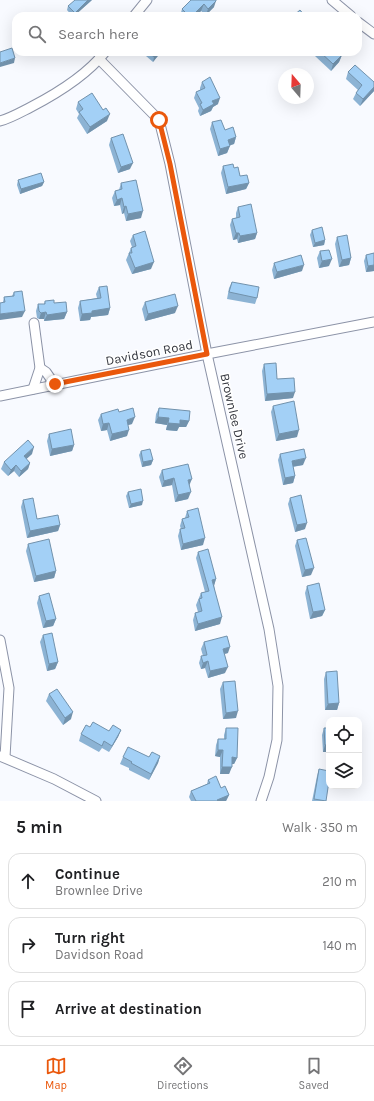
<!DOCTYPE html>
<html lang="en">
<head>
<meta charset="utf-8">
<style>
  :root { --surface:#fff; --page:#f6f6f6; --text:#202124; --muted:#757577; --line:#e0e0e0; --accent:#ea580c }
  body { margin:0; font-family:Karla,sans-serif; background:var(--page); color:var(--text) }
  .controls { position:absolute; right:12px; bottom:12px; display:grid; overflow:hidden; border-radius:8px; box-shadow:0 4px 16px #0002 }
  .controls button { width:36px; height:36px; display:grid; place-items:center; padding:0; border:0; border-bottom:1px solid var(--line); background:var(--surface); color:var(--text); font:20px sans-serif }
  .compass { position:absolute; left:278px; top:68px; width:36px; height:36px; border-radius:50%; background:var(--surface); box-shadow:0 4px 16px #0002; rotate:341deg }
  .stop { position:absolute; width:12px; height:12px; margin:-9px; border:3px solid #ea580c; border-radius:50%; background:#fff }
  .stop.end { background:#ea580c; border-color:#fff; box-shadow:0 1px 4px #0008 }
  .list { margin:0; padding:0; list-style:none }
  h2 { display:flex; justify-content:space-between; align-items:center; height:52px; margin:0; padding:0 16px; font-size:17px }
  h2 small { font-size:13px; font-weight:400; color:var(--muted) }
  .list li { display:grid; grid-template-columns:26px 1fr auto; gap:12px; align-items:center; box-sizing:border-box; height:56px; margin:0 8px 8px; padding:0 8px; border:1px solid var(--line); border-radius:12px }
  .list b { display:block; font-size:15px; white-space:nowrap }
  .list p { margin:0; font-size:13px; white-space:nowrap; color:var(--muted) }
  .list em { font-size:13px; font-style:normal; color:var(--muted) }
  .icon { flex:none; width:22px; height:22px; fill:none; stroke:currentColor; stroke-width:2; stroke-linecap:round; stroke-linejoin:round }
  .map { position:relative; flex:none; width:374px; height:801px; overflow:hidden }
  .search { position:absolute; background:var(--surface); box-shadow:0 4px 16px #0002; left:12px; right:12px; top:12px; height:44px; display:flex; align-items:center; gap:10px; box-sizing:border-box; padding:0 14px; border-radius:12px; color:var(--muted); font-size:15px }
  .sheet { height:244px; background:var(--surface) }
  nav { display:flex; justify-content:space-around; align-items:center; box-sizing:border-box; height:56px; border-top:1px solid var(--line); background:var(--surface); font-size:11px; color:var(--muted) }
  nav a { display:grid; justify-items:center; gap:2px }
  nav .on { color:var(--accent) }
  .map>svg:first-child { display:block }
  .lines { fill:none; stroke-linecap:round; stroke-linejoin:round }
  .minor-casing { stroke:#8c93a7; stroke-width:11 }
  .minor { stroke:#fff; stroke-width:9 }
  .wall { fill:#8cb3d4 }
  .shaded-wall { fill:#7292ac }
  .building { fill:#a3d0f6; stroke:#7292ac }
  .route { stroke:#ea580c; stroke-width:5 }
  .labels { text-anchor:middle; stroke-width:3; stroke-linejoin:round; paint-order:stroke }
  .street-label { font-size:13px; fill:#353840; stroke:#fff }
</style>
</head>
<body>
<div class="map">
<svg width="374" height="801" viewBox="0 0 374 801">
  <rect width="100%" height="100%" fill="#f8faff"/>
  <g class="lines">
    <g class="minor-casing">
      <g id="minor">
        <polyline points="332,0 351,16"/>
        <polyline points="134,16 147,0"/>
        <polyline points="358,22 374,34"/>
        <polyline points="99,59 159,120 170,164 207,354 269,629 278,686 277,740 269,777 261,801"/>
        <path d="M0 121C11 118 21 112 31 107 58 93 86 76 105 52"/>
        <polyline points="40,368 46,372 55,385"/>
        <polyline points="33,389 40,368 34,323"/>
        <polyline points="0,396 207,354 374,322"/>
        <polyline points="0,640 9,688 5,757"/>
        <polyline points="0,756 54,779 96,801"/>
      </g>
    </g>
    <use href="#minor" class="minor"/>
  </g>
  <g class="wall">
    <polygon points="92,0 74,16 72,16 67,10 68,6"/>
    <polygon points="191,0 214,7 206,15 201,11 196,16 180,16 182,9"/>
    <polygon points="147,52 161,52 153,62 146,56"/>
    <polygon points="316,52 339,52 342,55 339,62 331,71 315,56"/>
    <polygon points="348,72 374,91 360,106 353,99 356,93 358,90 346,79"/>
    <polygon points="202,82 218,104 213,107 211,111 200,116 198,111 199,108 194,98 196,92 200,90 200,88"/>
    <polygon points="78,102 107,121 87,134 77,118 79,114 76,109"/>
    <polygon points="212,122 236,137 234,144 230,145 227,153 218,156 210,129"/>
    <polygon points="111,138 130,169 118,173 109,145"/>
    <polygon points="223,166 234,168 240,176 249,183 246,189 226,194 221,173"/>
    <polygon points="18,180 44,182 42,186 20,194 17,185"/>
    <polygon points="121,183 141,218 126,221 124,213 122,214 120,205 114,206 112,198 115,191 119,190"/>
    <polygon points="238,207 257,233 255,239 238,243 237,239 233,240 230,225 232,219 236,218 236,213"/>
    <polygon points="312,230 325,240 324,245 313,247 310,235"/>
    <polygon points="133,235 151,269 132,274 126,260 131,248 132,247 130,241"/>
    <polygon points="337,237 351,258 349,265 339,267 335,244"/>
    <polygon points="320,251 329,266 319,268 317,258"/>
    <polygon points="374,253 374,271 366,272 364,261 366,255"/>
    <polygon points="274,263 302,271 274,279 272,270"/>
    <polygon points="232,282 257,298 255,304 227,299 229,288"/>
    <polygon points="99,287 110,308 108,315 91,317 90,320 80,321 78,308 80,301 97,298 96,294"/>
    <polygon points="14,292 22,317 3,302 4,297 12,296"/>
    <polygon points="45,301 54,303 67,312 64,319 44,321 44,319 39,319 37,318 36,311 38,304 44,304"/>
    <polygon points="145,302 175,313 145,321 142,309"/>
    <polygon points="264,364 277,379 293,398 265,401 262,371"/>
    <polygon points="273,406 297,437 276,441 271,412"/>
    <polygon points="159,408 189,421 186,427 179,427 177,431 166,430 167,425 155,423 156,414"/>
    <polygon points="119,412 132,424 128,425 127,436 110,441 107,430 101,431 98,420 101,414"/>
    <polygon points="49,434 74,445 72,451 50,456 47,441"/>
    <polygon points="141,451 153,460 151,465 142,467 139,455"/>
    <polygon points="32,454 26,459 30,463 28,469 19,477 14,471 8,476 1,469 4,462"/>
    <polygon points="280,454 303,465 293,467 295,476 293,483 283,485 278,460"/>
    <polygon points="162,470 189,486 188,499 175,502 172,485 162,487 159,477"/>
    <polygon points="128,492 142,505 129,508 126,496"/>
    <polygon points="290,498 305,529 295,532 288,504"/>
    <polygon points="23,500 37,519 60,525 58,531 27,538 21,507"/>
    <polygon points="187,511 203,545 181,550 178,536 180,529 181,529 180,526 182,519 185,518"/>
    <polygon points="297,540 311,575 302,577 295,546"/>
    <polygon points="28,544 56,571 54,578 34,582 26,551"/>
    <polygon points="198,552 216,579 214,585 220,624 195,631 193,620 195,613 198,612 196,605 201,593 205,592 196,558"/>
    <polygon points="307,586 325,610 322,616 310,619 305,593"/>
    <polygon points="39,596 56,619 53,626 43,628 37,603"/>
    <polygon points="43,635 58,662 55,669 47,671 40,642"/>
    <polygon points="204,642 228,653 224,654 225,673 208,678 205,668 201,669 199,663 201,656 203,656 201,649"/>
    <polygon points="326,672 339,703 337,710 325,710 324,679"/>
    <polygon points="223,682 236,718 223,719 220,689"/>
    <polygon points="49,694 71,719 63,725 46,701"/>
    <polygon points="90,727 109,731 121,730 118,737 109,752 102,748 99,752 79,741 81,734"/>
    <polygon points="226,728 237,758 234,764 232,764 229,774 220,774 220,757 215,756 216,745 218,739 224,739 224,735"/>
    <polygon points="324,728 329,728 329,757 328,757 327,752 323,752 322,735"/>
    <polygon points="160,756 158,763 149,780 129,770 129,768 120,764 123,757 149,757"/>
    <polygon points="319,769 329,781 325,801 312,801 317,776"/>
    <polygon points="208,780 221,788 229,795 226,801 191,801 189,797 191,791 207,784"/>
  </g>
  <g class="shaded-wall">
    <polygon points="88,0 92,0 74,16 73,16 75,13"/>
    <polygon points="216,1 214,7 206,15 208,9"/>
    <polygon points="204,4 201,11 196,16 192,16"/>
    <polygon points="159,52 161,52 153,62 154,57"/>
    <polygon points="342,55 339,62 331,71 333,64"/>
    <polygon points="15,58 14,63 0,67 0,63"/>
    <polygon points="374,87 374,91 360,106 363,99"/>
    <polygon points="220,98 218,104 213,107 211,111 200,116 203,110 212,101"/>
    <polygon points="110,114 107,121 87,134 90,127"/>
    <polygon points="236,137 234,144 225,147 228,140"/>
    <polygon points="230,146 227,153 218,156 220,149"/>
    <polygon points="133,163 130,169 118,173 121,167"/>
    <polygon points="44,182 42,186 20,194 21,189"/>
    <polygon points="249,183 246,189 226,194 228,187"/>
    <polygon points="122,198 120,205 114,206 117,200"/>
    <polygon points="126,206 124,213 122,214 124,207"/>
    <polygon points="143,211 141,218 126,221 128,214"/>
    <polygon points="236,233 239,233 237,239 233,240"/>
    <polygon points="257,233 255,239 238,243 240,236"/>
    <polygon points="325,240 324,245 313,247 315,243"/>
    <polygon points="351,258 349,265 339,267 342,260"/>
    <polygon points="332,259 329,266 319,268 322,261"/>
    <polygon points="154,262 151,269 132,274 135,268"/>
    <polygon points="304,265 302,271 274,279 277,272"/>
    <polygon points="374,265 374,271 366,272 368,266"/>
    <polygon points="178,306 175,313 145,321 148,314"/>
    <polygon points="110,308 108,315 91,317 90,320 80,321 82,314 92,311"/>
    <polygon points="25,311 22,317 0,320 0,314"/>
    <polygon points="46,312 44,319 39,319 41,313"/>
    <polygon points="67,312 64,319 44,321 47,315"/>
    <polygon points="295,392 293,398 265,401 267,394"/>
    <polygon points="135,417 132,424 124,426 127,420"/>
    <polygon points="158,417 169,418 167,425 155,423"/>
    <polygon points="180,420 189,421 186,427 179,427 177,431 166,430 168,423"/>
    <polygon points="109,423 107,430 101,431 103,424"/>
    <polygon points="129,430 127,436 110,441 112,434"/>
    <polygon points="299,430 297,437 276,441 279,434"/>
    <polygon points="74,445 72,451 50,456 52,449"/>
    <polygon points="34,447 32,454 22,463 24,456"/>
    <polygon points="306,458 303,465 290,467 292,461"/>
    <polygon points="153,460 151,465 142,467 143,462"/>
    <polygon points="30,463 28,469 19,477 21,471"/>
    <polygon points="16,465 14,471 8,476 11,470"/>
    <polygon points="295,476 293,483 283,485 285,478"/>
    <polygon points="174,478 172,485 162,487 164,481"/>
    <polygon points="192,479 189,486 188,480"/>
    <polygon points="191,492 188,499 175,502 178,495"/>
    <polygon points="143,501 142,505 129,508 131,504"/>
    <polygon points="307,523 305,529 295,532 297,525"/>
    <polygon points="60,525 58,531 27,538 30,531"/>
    <polygon points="205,538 203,545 181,550 183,544"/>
    <polygon points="314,568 311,575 302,577 305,570"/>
    <polygon points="56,571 54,578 34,582 36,576"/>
    <polygon points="216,579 214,586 212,580"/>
    <polygon points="325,610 322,616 310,619 313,612"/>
    <polygon points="222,617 220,624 195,631 198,624"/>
    <polygon points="56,619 53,626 43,628 46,621"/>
    <polygon points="230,647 228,653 220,655 223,649"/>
    <polygon points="208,661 205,668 201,669 203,663"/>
    <polygon points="58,662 55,669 47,671 49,664"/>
    <polygon points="228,667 225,673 208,678 210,671"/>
    <polygon points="339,703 337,710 325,710 328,704"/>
    <polygon points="238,711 236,718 223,719 226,713"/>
    <polygon points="73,712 71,719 63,725 65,718"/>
    <polygon points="121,730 118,737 109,752 112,746"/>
    <polygon points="325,745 329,745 329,747 327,752 323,752"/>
    <polygon points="218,750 223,750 220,757 215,756"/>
    <polygon points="160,756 158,763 149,780 151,774"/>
    <polygon points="232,757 237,758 234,764 230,764"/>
    <polygon points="222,767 232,767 229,774 220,774"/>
    <polygon points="229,795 226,801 217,801 217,800"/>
  </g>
  <g class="building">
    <polygon points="75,0 88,0 75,13 68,6"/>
    <polygon points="191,0 216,0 216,1 208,9 204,4 192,16 189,16 182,9"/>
    <polygon points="300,10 305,16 293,16"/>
    <polygon points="44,12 47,16 40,16"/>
    <polygon points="12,48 15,58 0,63 0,52"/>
    <polygon points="148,52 159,52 154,57"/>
    <polygon points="320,52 339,52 342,55 333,64"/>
    <polygon points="355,65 374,82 374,87 363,99 356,93 362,85 348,72"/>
    <polygon points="210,77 220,98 212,101 214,104 203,110 200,104 202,103 196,92 205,88 202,82"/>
    <polygon points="92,93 103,110 106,108 110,114 90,127 79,112 83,109 78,102"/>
    <polygon points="221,120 225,130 233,127 236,137 228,140 230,146 220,149 212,122"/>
    <polygon points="123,134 133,163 121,167 111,138"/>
    <polygon points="233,164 234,168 238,167 240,176 247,175 249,183 228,187 223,166"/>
    <polygon points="41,173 44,182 21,189 18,180"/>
    <polygon points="136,180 143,211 128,214 126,206 124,207 122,198 117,200 115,191 122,189 121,183"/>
    <polygon points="251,204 257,233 240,236 239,233 236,233 232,219 240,217 238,207"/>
    <polygon points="322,227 325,240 315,243 312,230"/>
    <polygon points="145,231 154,262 135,268 129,253 132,253 131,248 136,246 133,235"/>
    <polygon points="347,235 351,258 342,260 337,237"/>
    <polygon points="329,250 332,259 322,261 320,251"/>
    <polygon points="374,253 374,265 368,266 366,255"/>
    <polygon points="301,255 304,265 277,272 274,263"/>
    <polygon points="232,282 259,287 257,298 229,292"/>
    <polygon points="107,286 110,308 92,311 92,313 82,314 80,301 101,298 99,287"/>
    <polygon points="22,291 25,311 0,314 0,303 5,302 4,297 14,296 14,292"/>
    <polygon points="175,294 178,306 148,314 145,302"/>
    <polygon points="54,300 54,303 66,302 67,312 47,315 46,312 41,313 39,311 38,304 45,304 45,301"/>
    <polygon points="276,363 277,379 294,378 295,392 267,394 264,364"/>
    <polygon points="294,401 299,430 279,434 273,406"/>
    <polygon points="133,408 135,417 127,420 129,430 112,434 109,423 103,424 101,414 118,409 119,412"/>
    <polygon points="159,408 190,411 189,421 180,420 180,424 168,423 169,418 158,417"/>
    <polygon points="71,429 74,445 52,449 49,434"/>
    <polygon points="28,440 34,447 24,456 30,463 21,471 16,465 11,470 4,462"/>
    <polygon points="150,449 153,460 143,462 141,451"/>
    <polygon points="304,449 306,458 292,461 295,476 285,478 280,454"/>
    <polygon points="188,464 192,479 188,480 191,492 178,495 174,478 164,481 162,470"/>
    <polygon points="141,489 143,501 131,504 128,492"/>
    <polygon points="301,495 307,523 297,525 290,498"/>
    <polygon points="33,498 37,519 58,515 60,525 30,531 23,500"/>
    <polygon points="198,508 205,538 183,544 180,529 185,528 182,519 189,517 187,511"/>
    <polygon points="306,538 314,568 305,570 297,540"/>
    <polygon points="49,539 56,571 36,576 28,544"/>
    <polygon points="208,549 216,579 212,580 222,617 198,624 195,613 202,611 199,599 202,598 201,593 209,591 198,552"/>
    <polygon points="319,583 325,610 313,612 307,586"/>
    <polygon points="49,593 56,619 46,621 39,596"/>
    <polygon points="52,633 58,662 49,664 43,635"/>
    <polygon points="227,636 230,647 223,649 228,667 210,671 208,661 203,663 201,656 207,655 204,642"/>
    <polygon points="337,671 339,703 328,704 326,672"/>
    <polygon points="235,681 238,711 226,713 223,682"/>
    <polygon points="57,689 73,712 65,718 49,694"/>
    <polygon points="93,722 109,731 113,725 121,730 112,746 104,741 102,746 81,734 86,725 90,727"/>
    <polygon points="226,728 238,728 237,758 232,757 232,767 222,767 223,750 218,750 218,739 226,739"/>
    <polygon points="324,728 329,728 329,745 325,745"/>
    <polygon points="128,747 149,757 152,752 160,756 151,774 131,763 132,762 123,757"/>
    <polygon points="319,769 329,771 329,781 326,801 314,799"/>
    <polygon points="216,776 221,788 225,786 229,795 217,800 218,801 196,801 191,791 210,783 208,780"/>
  </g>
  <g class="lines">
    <polyline class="route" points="55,384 207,354 170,164 159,120"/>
  </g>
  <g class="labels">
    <g class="street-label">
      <text transform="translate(149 352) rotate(-11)" y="5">Davidson Road</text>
      <text transform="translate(235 416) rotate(77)" y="5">Brownlee Drive</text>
    </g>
  </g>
</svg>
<div class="controls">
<button><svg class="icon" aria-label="locate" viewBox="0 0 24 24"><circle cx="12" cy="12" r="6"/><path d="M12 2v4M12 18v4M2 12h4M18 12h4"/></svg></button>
<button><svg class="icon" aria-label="layers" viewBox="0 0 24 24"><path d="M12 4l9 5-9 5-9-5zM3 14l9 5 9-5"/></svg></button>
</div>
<svg class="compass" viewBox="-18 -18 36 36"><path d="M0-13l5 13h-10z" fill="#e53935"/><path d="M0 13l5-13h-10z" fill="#757577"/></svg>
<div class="stop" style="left:159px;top:120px"></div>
<div class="stop end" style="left:55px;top:384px"></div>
<div class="search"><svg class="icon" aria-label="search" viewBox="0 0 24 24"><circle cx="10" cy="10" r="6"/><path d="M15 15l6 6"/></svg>Search here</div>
</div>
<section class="sheet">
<h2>5 min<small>Walk · 350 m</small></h2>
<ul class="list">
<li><svg class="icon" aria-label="ahead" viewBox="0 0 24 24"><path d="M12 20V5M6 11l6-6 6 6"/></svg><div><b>Continue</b><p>Brownlee Drive</p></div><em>210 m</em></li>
<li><svg class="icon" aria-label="right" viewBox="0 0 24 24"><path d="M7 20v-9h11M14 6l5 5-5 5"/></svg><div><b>Turn right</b><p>Davidson Road</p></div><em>140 m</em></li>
<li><svg class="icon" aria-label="arrive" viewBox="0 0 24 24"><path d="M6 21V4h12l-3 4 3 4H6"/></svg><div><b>Arrive at destination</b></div></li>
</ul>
</section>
<nav>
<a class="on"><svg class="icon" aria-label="map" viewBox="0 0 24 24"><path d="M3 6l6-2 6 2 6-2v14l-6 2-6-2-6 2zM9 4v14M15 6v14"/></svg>Map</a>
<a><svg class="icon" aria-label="directions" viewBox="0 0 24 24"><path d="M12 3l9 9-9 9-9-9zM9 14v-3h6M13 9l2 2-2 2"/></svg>Directions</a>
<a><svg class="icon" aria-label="saved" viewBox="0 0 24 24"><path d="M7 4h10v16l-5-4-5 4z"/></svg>Saved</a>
</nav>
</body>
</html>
